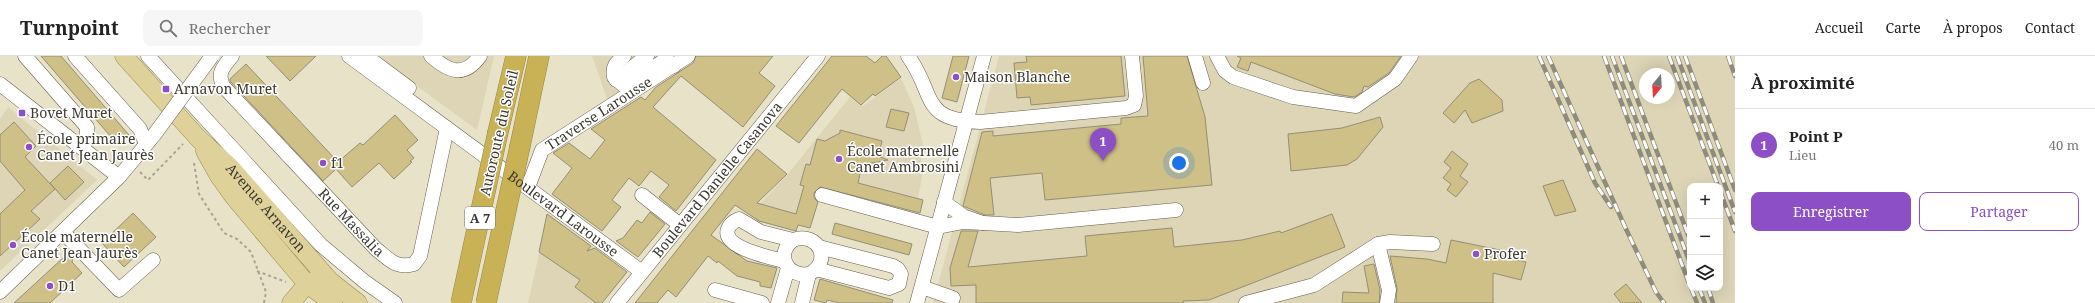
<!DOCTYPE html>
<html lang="fr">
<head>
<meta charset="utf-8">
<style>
  :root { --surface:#fff; --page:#f6f6f6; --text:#222; --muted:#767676; --line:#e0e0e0; --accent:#8d4fc5 }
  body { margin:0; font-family:"Noto Serif",serif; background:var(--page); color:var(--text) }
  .controls { position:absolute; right:12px; bottom:12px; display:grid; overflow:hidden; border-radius:8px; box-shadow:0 4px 16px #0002 }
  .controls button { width:36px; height:36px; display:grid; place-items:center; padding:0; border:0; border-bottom:1px solid var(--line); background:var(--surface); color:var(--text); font:20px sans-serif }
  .compass { position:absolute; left:1639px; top:12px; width:36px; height:36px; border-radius:50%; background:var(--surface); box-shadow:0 4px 16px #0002; rotate:198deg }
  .you { position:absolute; left:1179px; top:107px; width:14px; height:14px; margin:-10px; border:3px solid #fff; border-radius:50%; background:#1a73e8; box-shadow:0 0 0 6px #1a73e833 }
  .badge { display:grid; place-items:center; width:26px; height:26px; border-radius:50%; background:var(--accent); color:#fff; font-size:13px; font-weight:700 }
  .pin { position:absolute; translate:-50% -33px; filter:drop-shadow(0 1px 2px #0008) }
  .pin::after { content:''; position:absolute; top:21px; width:14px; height:12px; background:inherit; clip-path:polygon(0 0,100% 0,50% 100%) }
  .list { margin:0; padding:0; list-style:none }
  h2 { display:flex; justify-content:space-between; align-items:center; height:52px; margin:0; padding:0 16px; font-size:17px }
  h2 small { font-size:13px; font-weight:400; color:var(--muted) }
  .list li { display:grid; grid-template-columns:26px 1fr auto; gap:12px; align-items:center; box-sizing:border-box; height:72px; padding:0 16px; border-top:1px solid var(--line) }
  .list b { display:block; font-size:15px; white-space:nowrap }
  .list p { margin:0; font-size:13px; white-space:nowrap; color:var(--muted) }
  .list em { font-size:13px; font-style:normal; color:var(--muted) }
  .actions { display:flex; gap:8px; padding:12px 16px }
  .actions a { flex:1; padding:9px 0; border:1px solid var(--accent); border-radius:8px; text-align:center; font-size:14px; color:var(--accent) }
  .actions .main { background:var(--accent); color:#fff }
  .icon { flex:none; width:22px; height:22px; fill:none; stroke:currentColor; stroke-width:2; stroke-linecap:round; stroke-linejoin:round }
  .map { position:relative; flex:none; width:1735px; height:247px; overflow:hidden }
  header { display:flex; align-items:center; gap:24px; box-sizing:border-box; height:56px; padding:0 20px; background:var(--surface); border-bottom:1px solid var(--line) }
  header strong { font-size:19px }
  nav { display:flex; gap:22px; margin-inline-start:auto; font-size:14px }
  .search { width:280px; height:36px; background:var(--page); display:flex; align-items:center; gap:10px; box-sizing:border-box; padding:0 14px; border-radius:8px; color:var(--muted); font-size:15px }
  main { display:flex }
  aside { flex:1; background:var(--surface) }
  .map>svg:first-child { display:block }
  .built { fill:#ddd5b6; fill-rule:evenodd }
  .building { fill:#cec087; stroke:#948e77 }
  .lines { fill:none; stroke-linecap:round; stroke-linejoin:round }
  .minor-casing { stroke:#645f4a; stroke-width:15 }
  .major-casing { stroke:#988849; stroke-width:19 }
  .highway-casing { stroke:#988849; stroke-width:21 }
  .path { stroke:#a9a491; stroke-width:2; stroke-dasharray:3 3; stroke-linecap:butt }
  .minor { stroke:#fff; stroke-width:14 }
  .major { stroke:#dfd19a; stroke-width:18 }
  .highway { stroke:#c9b256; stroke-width:20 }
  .rail-casing { stroke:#908c7b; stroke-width:4.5 }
  .rail { stroke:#fff; stroke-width:3; stroke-dasharray:9; stroke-linecap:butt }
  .minor-bridge-casing { stroke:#645f4a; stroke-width:15; stroke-linecap:butt }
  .highway-bridge-casing { stroke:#988849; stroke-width:21; stroke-linecap:butt }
  .minor-bridge { stroke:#fff; stroke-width:14 }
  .highway-bridge { stroke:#c9b256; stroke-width:20 }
  .poi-dot { fill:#8d4fc5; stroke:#fff; stroke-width:1.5 }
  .labels { text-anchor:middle; stroke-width:3; stroke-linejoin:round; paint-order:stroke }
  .shield { fill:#fff; stroke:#76746e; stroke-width:1 }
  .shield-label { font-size:13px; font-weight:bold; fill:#3c3930 }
  .poi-label { font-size:14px; fill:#3c3930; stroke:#fff; text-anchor:start }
  .street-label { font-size:14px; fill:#3c3930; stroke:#fff }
</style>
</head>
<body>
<header>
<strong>Turnpoint</strong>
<div class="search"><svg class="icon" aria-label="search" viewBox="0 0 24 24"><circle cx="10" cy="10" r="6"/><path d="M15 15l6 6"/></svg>Rechercher</div>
<nav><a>Accueil</a><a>Carte</a><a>À propos</a><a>Contact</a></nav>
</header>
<main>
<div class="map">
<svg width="1735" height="247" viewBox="0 0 1735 247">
  <rect width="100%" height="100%" fill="#e8e2c9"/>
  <g class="built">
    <polygon points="376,0 494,0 477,74"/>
    <polygon points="592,0 683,0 609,48"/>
    <path d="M999 0H1735V247H933ZM1645 18H1669V42H1645ZM1690 130H1720V232H1690Z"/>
    <polygon points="901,22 914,51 924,93 921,94 922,121 918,142 923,144 919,161 818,143 810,172 798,169 796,175 757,165 759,149 787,119 850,41 863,50"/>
    <polygon points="8,51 97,124 0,215 0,63"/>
    <polygon points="548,158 627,216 602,247 528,247"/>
  </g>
  <g class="building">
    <polygon points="41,0 61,0 129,79 118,89"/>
    <polygon points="266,0 316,0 290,25"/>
    <polygon points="696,0 773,0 759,17 775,30 743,71 681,20 653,51 716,104 676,155 659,141 669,129 651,115 639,130 629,122 612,144 621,151 602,175 552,138 572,112 553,97 569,87 590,103 605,84 591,73 641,41 645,44 656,31 693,7"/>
    <polygon points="832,0 866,0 875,7 882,0 886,0 901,21 875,40 873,38 861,49 842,33 799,87 776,70"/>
    <polygon points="953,0 969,0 957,46 942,42"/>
    <polygon points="1026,0 1121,0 1125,40 1031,49 1030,41 1017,42 1014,7 1027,6"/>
    <polygon points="1143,0 1187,0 1205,61 1212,129 1045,144 1042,117 990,122 994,159 985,159 963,150 982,76 993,75 993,80 1121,68 1121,62 1148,60"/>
    <polygon points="1237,0 1401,0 1389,17 1368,31 1364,30 1362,36 1354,41 1335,38 1251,6 1248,15 1237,11 1241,2"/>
    <polygon points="246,8 338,106 360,87 363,89 395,59 418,84 407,94 414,102 410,105 412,106 394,123 379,107 352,131 336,113 323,125 230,25 230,23"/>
    <polygon points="1479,23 1502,44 1503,55 1472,67 1465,54 1454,67 1443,57 1470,27"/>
    <polygon points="891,53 909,57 904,75 886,71"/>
    <polygon points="1380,61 1383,71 1357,103 1347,109 1291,115 1288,78 1342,72"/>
    <polygon points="14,66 36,90 25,101 55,133 31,155 40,163 0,200 0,158 25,134 0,105 0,79"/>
    <polygon points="840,74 882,85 878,100 888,104 862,109 858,127 923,144 920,157 820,131 814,137 814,142 818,146 810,172 798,169 796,175 759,165 735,149 711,179 747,205 777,212 771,232 760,230 760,226 737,220 718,205 717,207 708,200 676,241 668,234 657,247 635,247 757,93 787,118 757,147 796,158 804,130 800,129 806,108 810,109 817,83 825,85 840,77"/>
    <polygon points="1452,95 1468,108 1460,120 1468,126 1456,141 1447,134 1451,128 1443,122 1451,112 1444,106"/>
    <polygon points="68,110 84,126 65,144 50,127"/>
    <polygon points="1563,124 1576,155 1555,160 1543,130"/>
    <polygon points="650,156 665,168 638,201 616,185 623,182 637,164 642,167"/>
    <polygon points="133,157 156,181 124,211 102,187"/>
    <polygon points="547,158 591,190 587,195 595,192 627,216 602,247 596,247 575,231 580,224 539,196"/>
    <polygon points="1332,158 1345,191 1209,244 1183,245 1183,247 976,247 976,229 951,230 950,212 961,175 978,175 968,211 1087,200 1085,180 1172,172 1174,191 1242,184 1280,175 1281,177"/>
    <polygon points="835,167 912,188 909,199 832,178"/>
    <polygon points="1451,184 1500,194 1499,199 1526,206 1521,224 1493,217 1493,247 1396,247 1397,232 1390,200 1427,203 1446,207"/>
    <polygon points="64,201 73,201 72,206 82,217 50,247 14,247"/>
    <polygon points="1374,208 1380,234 1379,247 1342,247 1343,236 1369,237 1364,210"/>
    <polygon points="820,223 893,244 892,247 839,247 827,244 826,247 814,244"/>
    <polygon points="1626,228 1642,247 1621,247 1614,238"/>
  </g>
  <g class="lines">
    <g class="minor-casing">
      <g id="minor">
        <polyline points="25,0 87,71 87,83 82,92"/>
        <polyline points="75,0 140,73 146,88"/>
        <polyline points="148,0 321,189 365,226 395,247"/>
        <path id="s1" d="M232 0C223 12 217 16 223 30L376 193C390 204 396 213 414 208L420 200 447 72"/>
        <path id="s2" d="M349 0 642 216"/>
        <polyline points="366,0 409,32"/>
        <path d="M431 0C449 16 464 22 480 0"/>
        <path d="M624 0C616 7 612 10 614 21L623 29 632 27 666 3 674 10"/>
        <path d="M908 0C936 38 919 64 980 66L1126 52 1134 49 1136 40 1132 0"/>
        <polyline points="1195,0 1203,27"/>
        <polyline points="1217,0 1225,15 1233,21 1293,41 1356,50 1395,23 1411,0"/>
        <polyline points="616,24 647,0"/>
        <polyline points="0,28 119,121"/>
        <path id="s3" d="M528 131 542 94 688 0"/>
        <polyline points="642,139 680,169"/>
        <polyline points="822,139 938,171 963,166 983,167 963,160 944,146"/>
        <polyline points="983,167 1018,169 1176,154"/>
        <polyline points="63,176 119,234 153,204"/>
        <path d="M784 205C773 202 721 192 728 173 730 168 734 165 739 163L761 176 793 184"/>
        <polyline points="816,213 889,232 899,228 901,218 898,213 893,210 819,191"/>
        <polyline points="922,231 953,242"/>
        <polyline points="715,234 762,247"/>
        <polyline points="0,236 119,121 154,79"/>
        <path id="s4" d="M617 247 818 0"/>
        <polyline points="778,247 788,212"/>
        <path d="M802 247 809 218C833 206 819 175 793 184 775 198 787 222 809 218"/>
        <polyline points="917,247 984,0"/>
        <polyline points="1246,247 1314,229 1378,188"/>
        <polyline points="1387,247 1389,234 1378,188 1390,186 1433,188"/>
      </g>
    </g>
    <g class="major-casing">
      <g id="major">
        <path id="s5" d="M124 0 198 82 231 112 330 225"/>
        <polyline points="205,95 219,120 234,141 291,209 307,228 333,247"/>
        <polyline points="291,247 307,228 322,221 330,225 358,247"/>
      </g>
    </g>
    <g class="highway-casing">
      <g id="highway">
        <polyline points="498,76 516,0"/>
        <polyline points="520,90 539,0"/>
      </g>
    </g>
    <g class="path">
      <polyline points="194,107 199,138 224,177 237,183 251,196 266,236 264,247"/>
      <polyline points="140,116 148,124 183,88"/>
      <polyline points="257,215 286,226"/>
    </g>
    <use href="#minor" class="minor"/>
    <use href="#major" class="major"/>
    <use href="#highway" class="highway"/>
    <g class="rail-casing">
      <g id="rail">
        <polyline points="1539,0 1595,127 1611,151"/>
        <polyline points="1548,0 1626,173 1656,236 1664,247"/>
        <polyline points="1604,0 1690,230"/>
        <polyline points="1612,0 1690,207"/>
        <polyline points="1621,0 1690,184"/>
        <polyline points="1669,0 1718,130"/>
        <polyline points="1677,0 1735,156"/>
        <polyline points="1685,0 1735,134"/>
        <polyline points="1728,0 1735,20"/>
        <polyline points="1720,135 1735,175"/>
        <polyline points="1691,232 1697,247"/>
        <polyline points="1699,232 1705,247"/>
        <polyline points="1708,232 1713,247"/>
      </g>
    </g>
    <use href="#rail" class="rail"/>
    <g class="minor-bridge-casing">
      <polyline id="minor-bridge" points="154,79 212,0"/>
    </g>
    <g class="highway-bridge-casing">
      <g id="highway-bridge">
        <polyline points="461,247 498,76"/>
        <polyline points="486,247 520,90"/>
      </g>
    </g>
    <use href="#minor-bridge" class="minor-bridge"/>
    <use href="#highway-bridge" class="highway-bridge"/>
  </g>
  <g class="poi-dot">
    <circle cx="956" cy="21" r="4"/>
    <rect x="162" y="29" width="8" height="8" rx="2"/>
    <rect x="18" y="53" width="8" height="8" rx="2"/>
    <circle cx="29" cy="91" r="4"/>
    <circle cx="839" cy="103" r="4"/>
    <circle cx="323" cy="107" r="4"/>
    <circle cx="13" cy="189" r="4"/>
    <circle cx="1476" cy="198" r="4"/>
    <circle cx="50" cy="230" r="4"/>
  </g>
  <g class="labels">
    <rect class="shield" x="465" y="151" width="30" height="22" rx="3"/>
    <g class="shield-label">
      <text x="480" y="167">A 7</text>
    </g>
    <g class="poi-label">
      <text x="964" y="26">Maison Blanche</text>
      <text x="174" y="38">Arnavon Muret</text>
      <text x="30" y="62">Bovet Muret</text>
      <text x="37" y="88">École primaire<tspan x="37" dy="16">Canet Jean Jaurès</tspan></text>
      <text x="847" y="100">École maternelle<tspan x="847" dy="16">Canet Ambrosini</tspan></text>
      <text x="331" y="112">f1</text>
      <text x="21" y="186">École maternelle<tspan x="21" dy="16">Canet Jean Jaurès</tspan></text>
      <text x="1484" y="203">Profer</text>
      <text x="58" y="235">D1</text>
    </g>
    <g class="street-label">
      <text dy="5" stroke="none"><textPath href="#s3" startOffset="107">Traverse Larousse</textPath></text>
      <text transform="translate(499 77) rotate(-77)" y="5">Autoroute du Soleil</text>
      <text dy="5" stroke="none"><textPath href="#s4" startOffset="159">Boulevard Danielle Casanova</textPath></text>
      <text dy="5" stroke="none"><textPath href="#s5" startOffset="208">Avenue Arnavon</textPath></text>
      <text dy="5" stroke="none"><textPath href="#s2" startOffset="266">Boulevard Larousse</textPath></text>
      <text dy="5" stroke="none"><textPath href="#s1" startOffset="221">Rue Massalia</textPath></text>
    </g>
  </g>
</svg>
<div class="controls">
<button>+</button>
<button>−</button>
<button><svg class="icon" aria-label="layers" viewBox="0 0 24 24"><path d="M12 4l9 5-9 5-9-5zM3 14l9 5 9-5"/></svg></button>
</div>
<svg class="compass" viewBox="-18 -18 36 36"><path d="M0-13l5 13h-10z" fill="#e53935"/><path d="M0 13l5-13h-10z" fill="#767676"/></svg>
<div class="you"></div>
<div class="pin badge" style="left:1103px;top:105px">1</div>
</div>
<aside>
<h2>À proximité<small></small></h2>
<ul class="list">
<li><span class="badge">1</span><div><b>Point P</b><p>Lieu</p></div><em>40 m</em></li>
</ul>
<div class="actions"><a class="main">Enregistrer</a><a>Partager</a></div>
</aside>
</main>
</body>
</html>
